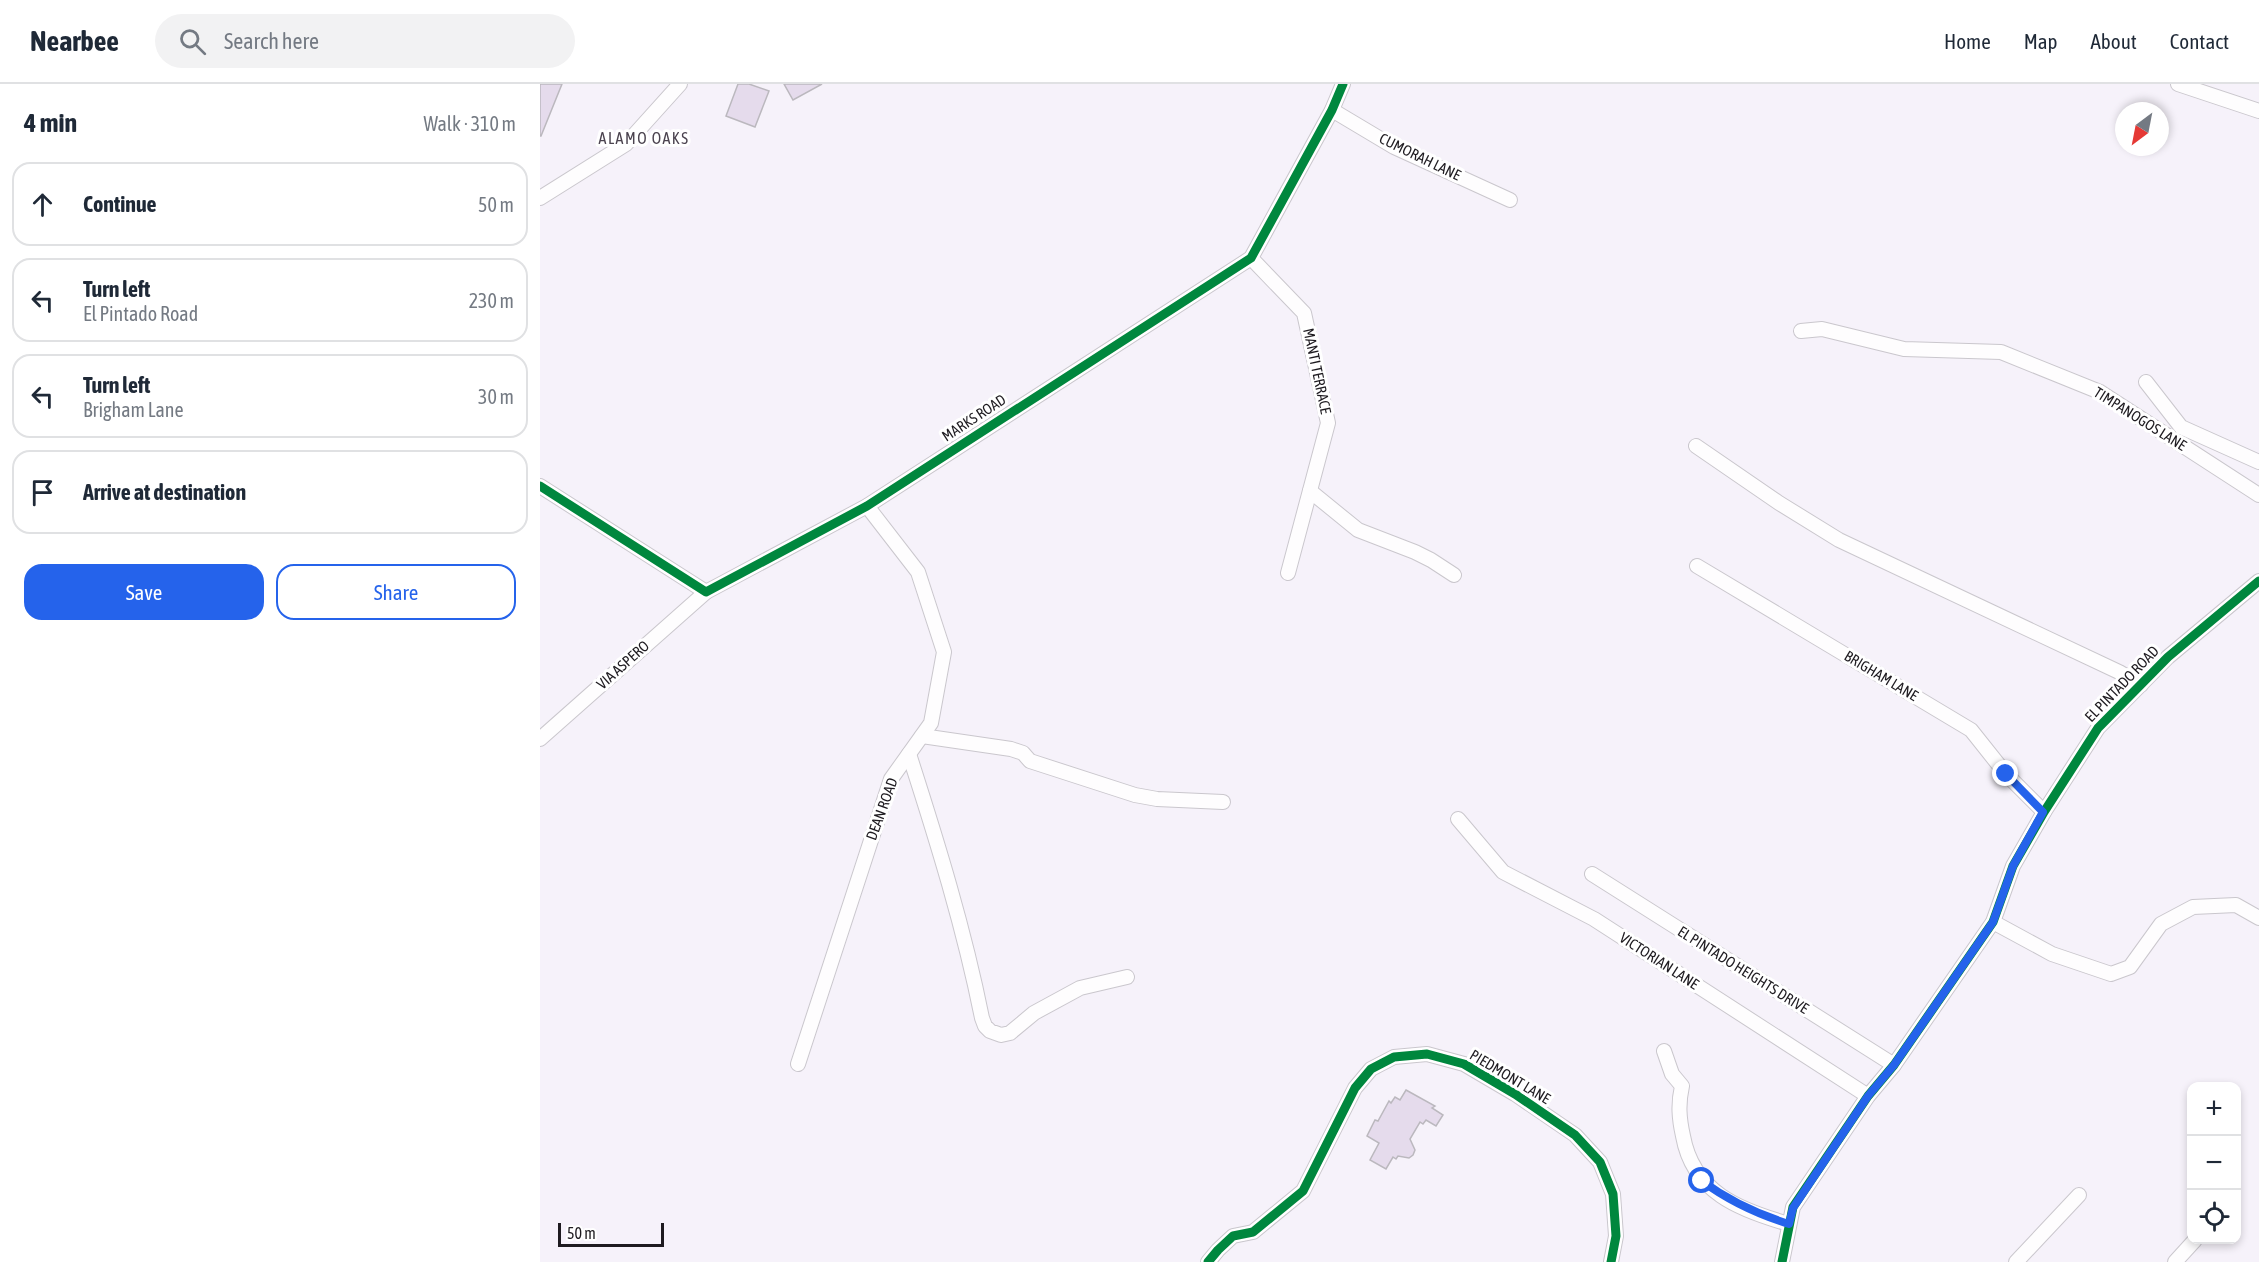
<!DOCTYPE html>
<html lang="en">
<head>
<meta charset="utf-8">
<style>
  :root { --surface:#fff; --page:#f2f2f3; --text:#1f2937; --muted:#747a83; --line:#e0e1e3; --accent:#2563eb }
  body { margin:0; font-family:"Asap Condensed",sans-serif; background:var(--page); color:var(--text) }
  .controls { position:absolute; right:18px; bottom:18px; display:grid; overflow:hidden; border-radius:12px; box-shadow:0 3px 9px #0003 }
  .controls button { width:54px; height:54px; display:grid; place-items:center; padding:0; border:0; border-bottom:2px solid var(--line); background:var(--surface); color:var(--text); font:30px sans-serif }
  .compass { position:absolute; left:1575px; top:18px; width:54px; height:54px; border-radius:50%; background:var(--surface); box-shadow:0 3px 9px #0003; rotate:212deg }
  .scale { position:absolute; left:18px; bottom:15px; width:106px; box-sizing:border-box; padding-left:6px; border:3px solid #1e1b20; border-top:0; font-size:16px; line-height:21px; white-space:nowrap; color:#1e1b20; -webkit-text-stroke:4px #fff; paint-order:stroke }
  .stop { position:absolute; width:18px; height:18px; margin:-14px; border:4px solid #2563eb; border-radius:50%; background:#fff }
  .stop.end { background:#2563eb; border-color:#fff; box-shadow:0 2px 6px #0008 }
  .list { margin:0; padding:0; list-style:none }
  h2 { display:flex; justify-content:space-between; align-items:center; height:78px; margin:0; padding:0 24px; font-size:26px }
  h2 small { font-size:20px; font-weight:400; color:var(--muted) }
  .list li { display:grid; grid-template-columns:39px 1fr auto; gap:18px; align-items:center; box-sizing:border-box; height:84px; margin:0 12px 12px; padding:0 12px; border:2px solid var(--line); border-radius:18px }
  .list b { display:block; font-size:22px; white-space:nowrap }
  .list p { margin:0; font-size:20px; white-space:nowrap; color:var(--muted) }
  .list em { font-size:20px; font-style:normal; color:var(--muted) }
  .actions { display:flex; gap:12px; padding:18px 24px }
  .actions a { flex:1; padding:14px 0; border:2px solid var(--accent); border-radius:18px; text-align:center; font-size:21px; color:var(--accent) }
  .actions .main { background:var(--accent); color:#fff }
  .icon { flex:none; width:33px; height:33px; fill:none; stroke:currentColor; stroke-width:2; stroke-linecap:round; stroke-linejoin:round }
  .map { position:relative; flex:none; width:1719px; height:1178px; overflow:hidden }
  header { display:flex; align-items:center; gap:36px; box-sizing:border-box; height:84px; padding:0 30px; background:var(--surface); border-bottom:2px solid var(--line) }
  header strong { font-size:28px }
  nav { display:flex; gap:33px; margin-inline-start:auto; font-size:21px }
  .search { width:420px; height:54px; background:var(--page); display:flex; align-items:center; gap:15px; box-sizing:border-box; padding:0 21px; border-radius:33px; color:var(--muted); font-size:22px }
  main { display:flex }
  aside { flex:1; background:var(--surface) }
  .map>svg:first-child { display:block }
  .building { fill:#e5dbec; stroke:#bbb8be; stroke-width:1.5 }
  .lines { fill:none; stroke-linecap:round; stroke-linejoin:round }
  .minor-casing { stroke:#cac7cd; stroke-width:16 }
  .minor { stroke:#fefdfe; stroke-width:14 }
  .cycleway-casing { stroke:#fff; stroke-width:13 }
  .cycleway { stroke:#00873e; stroke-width:9 }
  .route { stroke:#2563eb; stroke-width:8 }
  .labels { text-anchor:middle; stroke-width:6; stroke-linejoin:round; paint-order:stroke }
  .street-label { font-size:15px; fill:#1e1b20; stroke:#fff }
  .neighbourhood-label { font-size:16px; letter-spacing:1.5px; fill:#4b434f; stroke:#fff }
</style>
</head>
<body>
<header>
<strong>Nearbee</strong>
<div class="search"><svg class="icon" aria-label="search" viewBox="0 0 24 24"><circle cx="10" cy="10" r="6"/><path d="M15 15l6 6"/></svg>Search here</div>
<nav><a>Home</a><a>Map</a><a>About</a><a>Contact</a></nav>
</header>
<main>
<aside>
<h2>4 min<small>Walk · 310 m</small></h2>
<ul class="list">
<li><svg class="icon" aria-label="ahead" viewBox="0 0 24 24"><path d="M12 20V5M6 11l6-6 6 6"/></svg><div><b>Continue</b></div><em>50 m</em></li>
<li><svg class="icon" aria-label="left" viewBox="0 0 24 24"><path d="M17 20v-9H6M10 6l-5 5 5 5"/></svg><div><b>Turn left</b><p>El Pintado Road</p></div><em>230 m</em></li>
<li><svg class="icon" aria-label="left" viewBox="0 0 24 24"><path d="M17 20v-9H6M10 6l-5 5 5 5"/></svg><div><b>Turn left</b><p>Brigham Lane</p></div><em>30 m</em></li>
<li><svg class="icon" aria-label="arrive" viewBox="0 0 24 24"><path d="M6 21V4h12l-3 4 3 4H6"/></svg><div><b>Arrive at destination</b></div></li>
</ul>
<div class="actions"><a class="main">Save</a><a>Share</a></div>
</aside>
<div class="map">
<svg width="1719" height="1178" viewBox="0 0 1719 1178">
  <rect width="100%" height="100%" fill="#f6f2fa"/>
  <g class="building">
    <polygon points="0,0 22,0 1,52 0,52"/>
    <polygon points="198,0 209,0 229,7 215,43 186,32"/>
    <polygon points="244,0 282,0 253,16"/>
    <polygon points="866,1006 895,1022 892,1024 903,1031 896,1042 886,1036 883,1040 880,1038 870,1055 875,1066 873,1071 869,1074 858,1072 856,1075 853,1073 846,1085 830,1076 839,1059 827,1052 835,1036 838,1037 849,1017 851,1019 855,1013 860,1016"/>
  </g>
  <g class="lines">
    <g class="minor-casing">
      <g id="minor">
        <polyline points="1638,0 1719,27"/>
        <polyline points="792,26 854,63 970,116"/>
        <polyline points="0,114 86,60 140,0"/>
        <polyline points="711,174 764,229 788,339 748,489"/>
        <polyline points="1261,247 1282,245 1364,265 1461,268 1560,308 1719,411"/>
        <polyline points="1606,298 1641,343 1719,378"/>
        <polyline points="1156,362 1239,419 1299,456 1579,588 1601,601"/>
        <polyline points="0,402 166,508 327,422 711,174 792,26 803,0"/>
        <polyline points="770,407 818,446 875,468 891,476 914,491"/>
        <polyline points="1157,482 1431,646 1466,690 1504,728"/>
        <polyline points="382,652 471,665 483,669 490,677 595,711 617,715 683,718"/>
        <polyline points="0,655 166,508"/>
        <path d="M369 670C397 757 424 844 442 934L445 942 450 947 461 951 470 949 494 929 540 904 587 893"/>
        <polyline points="918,735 963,788 1054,835 1328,1012"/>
        <polyline points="1052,790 1354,981"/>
        <polyline points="1453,838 1512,870 1571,890 1590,883 1621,840 1653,823 1696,821 1719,834"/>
        <path d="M1124 967 1132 990 1142 1002C1138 1020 1139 1034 1143 1052 1153 1108 1199 1126 1249 1140"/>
        <polyline points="258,980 351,695 391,639 404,568 378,488 327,422"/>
        <polyline points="668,1178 678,1166 693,1152 713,1148 763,1107 815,1004 831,985 854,973 887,970 924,980 975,1010 1035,1051 1060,1078 1073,1110 1076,1152 1071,1178"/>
        <polyline points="1242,1178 1253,1123 1328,1012 1354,981 1453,838 1473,782 1504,728 1558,644 1628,573 1719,497"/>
        <polyline points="1476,1178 1539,1111"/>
        <polyline points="1635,1178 1655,1156"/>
      </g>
    </g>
    <use href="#minor" class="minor"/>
    <g class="cycleway-casing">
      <g id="cycleway">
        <polyline points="0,402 166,508 327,422 711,174 792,26 803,0"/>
        <polyline points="668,1178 678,1166 693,1152 713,1148 763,1107 815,1004 831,985 854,973 887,970 924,980 975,1010 1035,1051 1060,1078 1073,1110 1076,1152 1071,1178"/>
        <polyline points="1242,1178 1253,1123 1328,1012 1354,981 1453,838 1473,782 1504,728 1558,644 1628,573 1719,497"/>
      </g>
    </g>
    <use href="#cycleway" class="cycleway"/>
  </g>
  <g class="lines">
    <path class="route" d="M1162 1097C1189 1117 1217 1130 1249 1140L1253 1124 1328 1012 1354 981 1453 838 1473 782 1503 728 1466 690"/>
  </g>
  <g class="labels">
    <g class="street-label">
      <text transform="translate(880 73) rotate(26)" y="5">CUMORAH LANE</text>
      <text transform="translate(777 287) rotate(78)" y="5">MANTI TERRACE</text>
      <text transform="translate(434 334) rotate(-33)" y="5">MARKS ROAD</text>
      <text transform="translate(1600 335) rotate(32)" y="5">TIMPANOGOS LANE</text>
      <text transform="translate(83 581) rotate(-42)" y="5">VIA ASPERO</text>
      <text transform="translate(1341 592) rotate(31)" y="5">BRIGHAM LANE</text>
      <text transform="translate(1582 600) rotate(-46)" y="5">EL PINTADO ROAD</text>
      <text transform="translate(342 725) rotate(-70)" y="5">DEAN ROAD</text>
      <text transform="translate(1119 877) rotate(33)" y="5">VICTORIAN LANE</text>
      <text transform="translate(1203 886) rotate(32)" y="5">EL PINTADO HEIGHTS DRIVE</text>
      <text transform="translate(970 993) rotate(31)" y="5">PIEDMONT LANE</text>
    </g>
    <g class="neighbourhood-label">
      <text x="104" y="60">ALAMO OAKS</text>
    </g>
  </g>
</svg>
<div class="controls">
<button>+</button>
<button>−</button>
<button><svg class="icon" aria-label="locate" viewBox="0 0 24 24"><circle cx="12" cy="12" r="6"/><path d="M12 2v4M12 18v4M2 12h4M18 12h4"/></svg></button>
</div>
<svg class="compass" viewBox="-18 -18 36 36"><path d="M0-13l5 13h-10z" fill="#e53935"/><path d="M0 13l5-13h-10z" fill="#747a83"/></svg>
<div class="scale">50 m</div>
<div class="stop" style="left:1162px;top:1097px"></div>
<div class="stop end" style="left:1466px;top:690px"></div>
</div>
</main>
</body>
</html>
